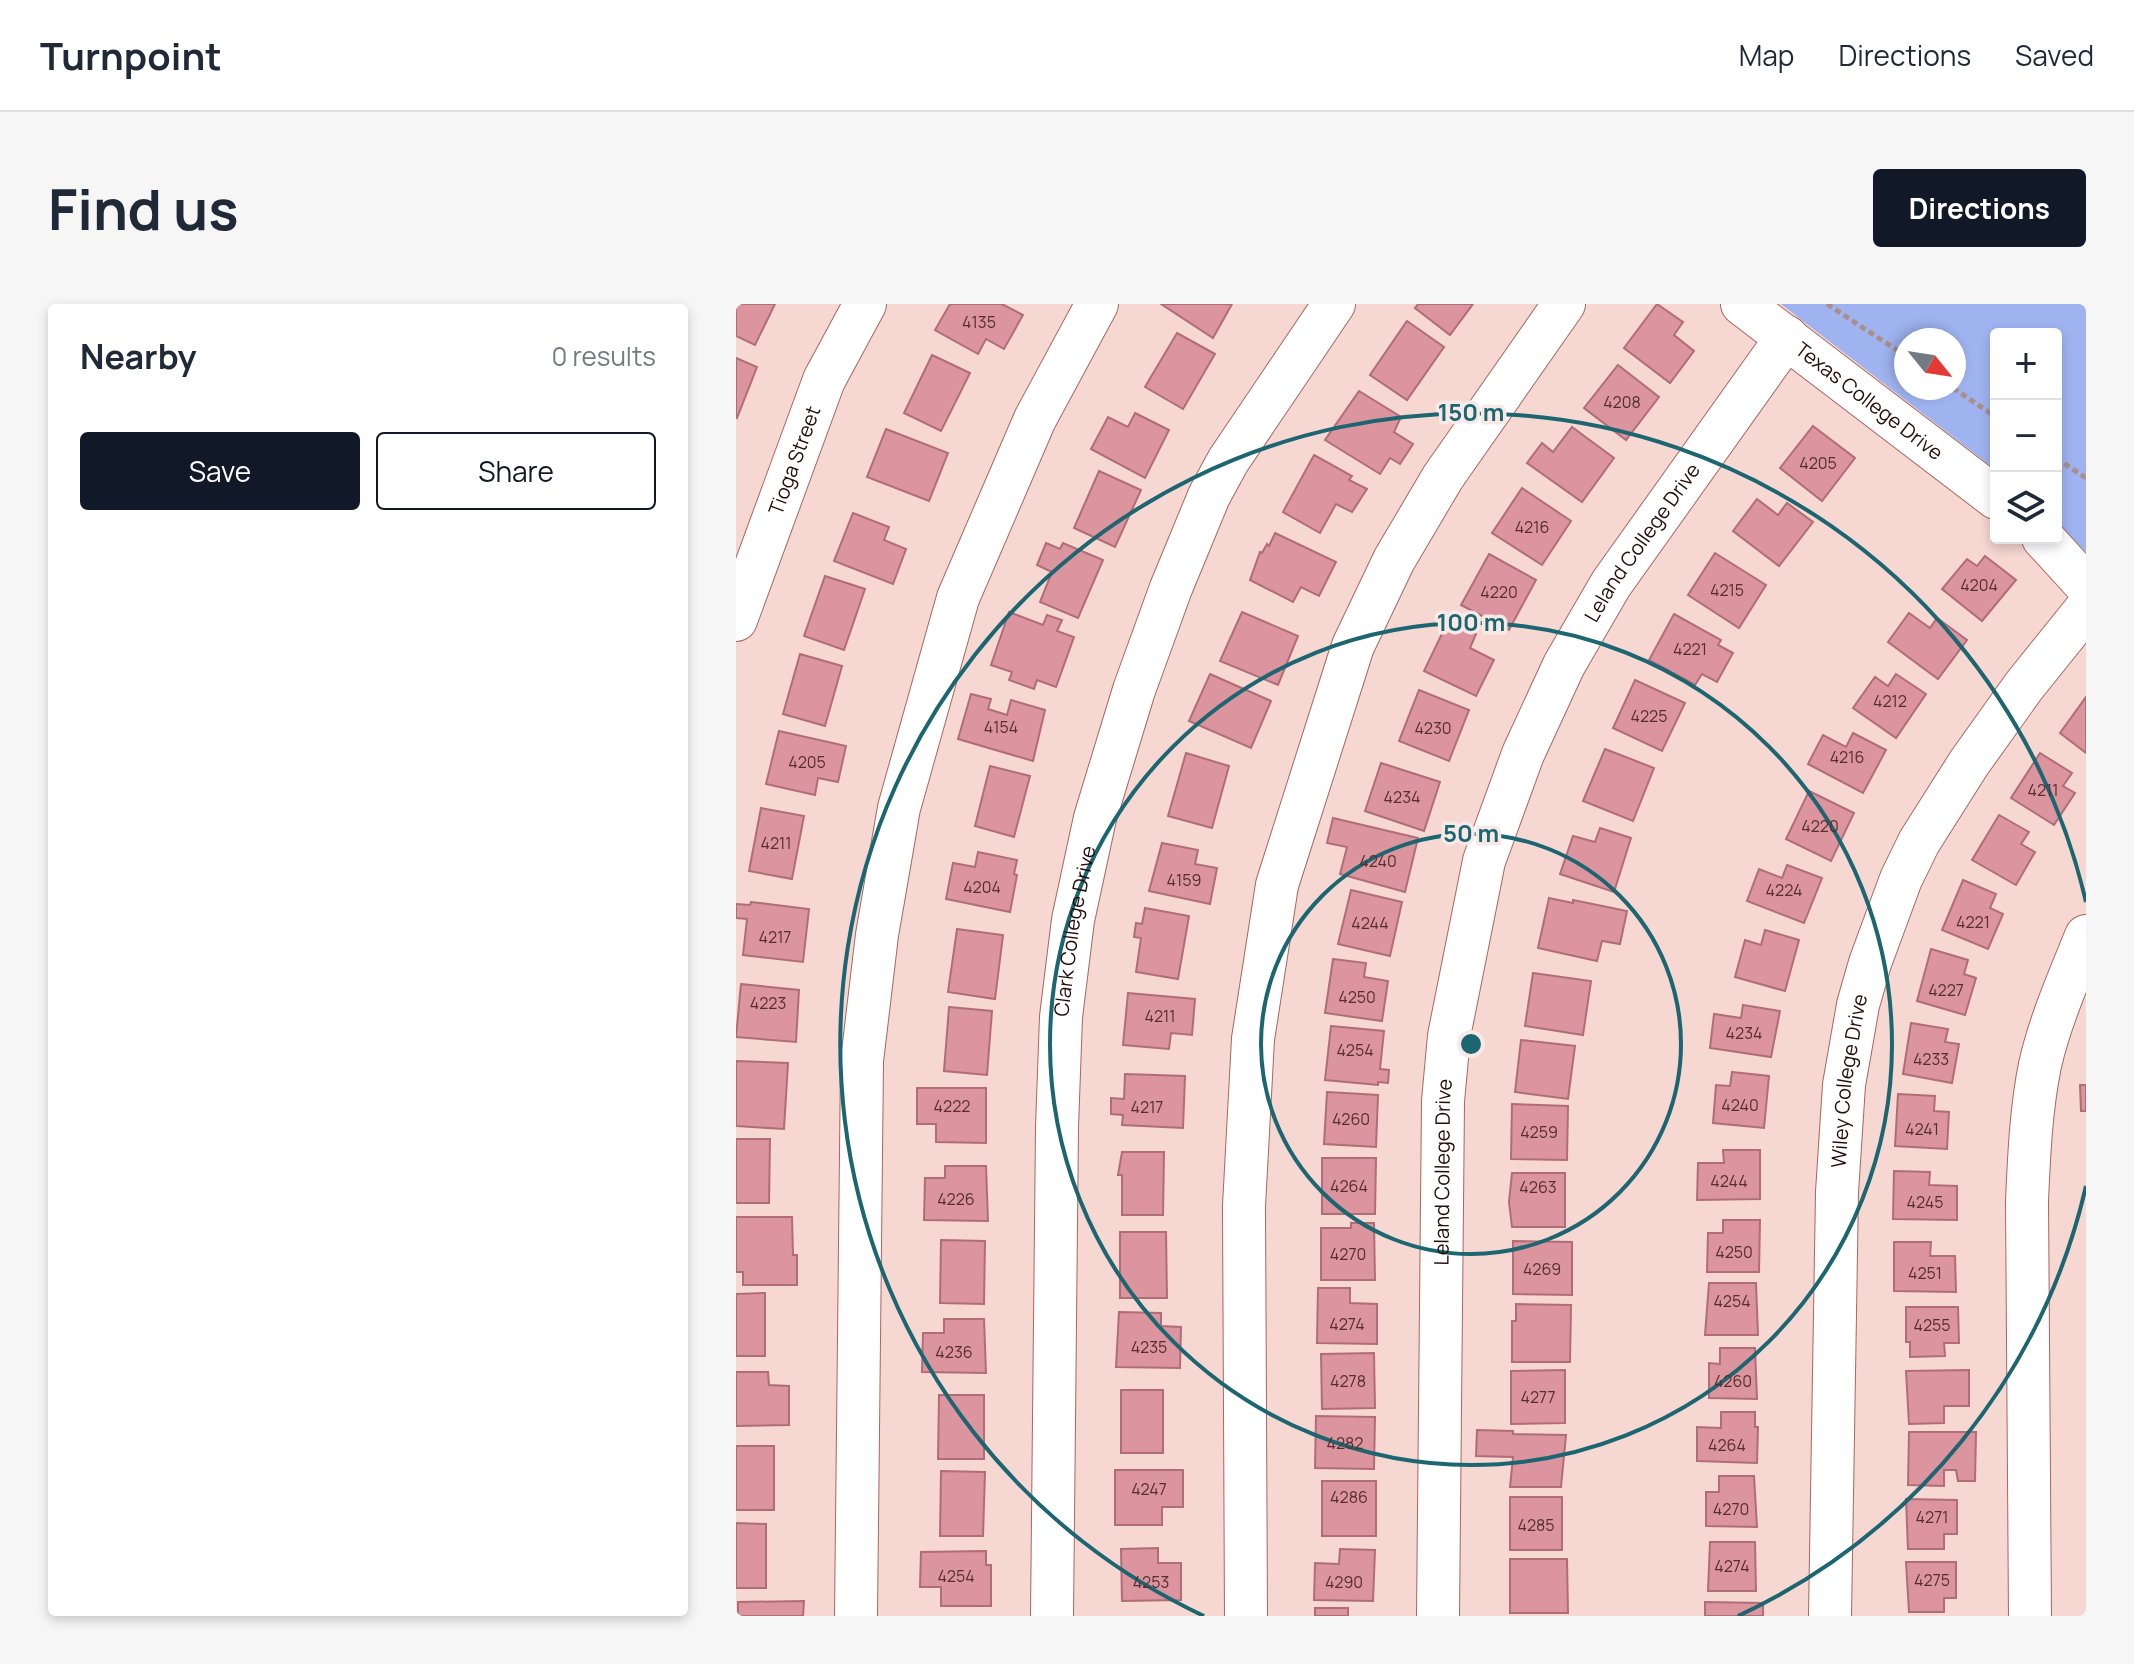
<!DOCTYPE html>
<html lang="en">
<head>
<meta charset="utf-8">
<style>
  :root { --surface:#fff; --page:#f6f6f7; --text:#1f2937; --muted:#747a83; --line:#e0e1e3; --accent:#111827 }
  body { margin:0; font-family:Manrope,sans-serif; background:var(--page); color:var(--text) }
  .controls { position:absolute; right:24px; top:24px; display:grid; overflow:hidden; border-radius:8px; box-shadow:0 4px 12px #0003 }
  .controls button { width:72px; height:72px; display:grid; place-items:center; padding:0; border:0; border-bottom:2px solid var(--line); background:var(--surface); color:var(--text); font:40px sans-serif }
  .compass { position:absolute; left:1158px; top:24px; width:72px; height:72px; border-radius:50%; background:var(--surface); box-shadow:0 4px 12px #0003; rotate:120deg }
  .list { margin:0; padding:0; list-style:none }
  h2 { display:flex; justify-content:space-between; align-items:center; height:104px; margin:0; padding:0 32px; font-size:34px }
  h2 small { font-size:26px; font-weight:400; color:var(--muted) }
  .actions { display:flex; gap:16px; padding:24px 32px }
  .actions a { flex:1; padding:18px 0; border:2px solid var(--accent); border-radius:8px; text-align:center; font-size:28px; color:var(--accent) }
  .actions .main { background:var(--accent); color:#fff }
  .icon { flex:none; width:44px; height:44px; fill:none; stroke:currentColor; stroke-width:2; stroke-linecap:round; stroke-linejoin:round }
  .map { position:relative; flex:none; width:1350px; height:1312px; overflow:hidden; border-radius:8px }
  header { display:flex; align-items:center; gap:48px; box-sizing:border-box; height:112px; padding:0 40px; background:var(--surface); border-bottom:2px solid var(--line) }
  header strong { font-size:38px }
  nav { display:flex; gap:44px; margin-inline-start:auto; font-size:28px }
  .intro { display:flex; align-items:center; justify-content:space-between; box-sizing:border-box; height:192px; padding:0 48px }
  h1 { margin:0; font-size:56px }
  .button { padding:20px 36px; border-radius:8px; background:var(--accent); color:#fff; font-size:28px; font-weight:700 }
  main { display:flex; gap:48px; padding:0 48px }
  aside { flex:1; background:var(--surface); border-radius:8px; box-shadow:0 4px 12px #0003 }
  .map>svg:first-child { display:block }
  .green { fill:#9fb3f0; fill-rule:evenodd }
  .building { fill:#dc949f; stroke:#b16d77; stroke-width:2 }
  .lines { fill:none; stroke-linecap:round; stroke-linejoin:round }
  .minor-casing { stroke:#a9675c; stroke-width:44 }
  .path { stroke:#ab8e8a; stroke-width:5; stroke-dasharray:6 4; stroke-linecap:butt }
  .minor { stroke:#fff; stroke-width:42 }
  .ring { fill:none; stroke:#1b6671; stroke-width:4 }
  .labels { text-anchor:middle; stroke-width:7; stroke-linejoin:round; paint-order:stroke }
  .number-label { font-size:16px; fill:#542f2e }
  .street-label { font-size:20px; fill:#260d09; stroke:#f8e8e6 }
  .centre { fill:#1b6671; stroke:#f8e8e6; stroke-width:4 }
  .ring-label { font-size:24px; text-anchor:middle; font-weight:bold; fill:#1b6671; stroke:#f8e8e6; stroke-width:7; stroke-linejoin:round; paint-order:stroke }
</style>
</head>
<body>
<header>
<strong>Turnpoint</strong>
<nav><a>Map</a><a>Directions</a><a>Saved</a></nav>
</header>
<div class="intro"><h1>Find us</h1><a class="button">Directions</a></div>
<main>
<aside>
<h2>Nearby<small>0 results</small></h2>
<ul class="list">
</ul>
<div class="actions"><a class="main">Save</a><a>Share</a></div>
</aside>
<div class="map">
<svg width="1350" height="1312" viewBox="0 0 1350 1312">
  <rect width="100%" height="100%" fill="#f6d7d2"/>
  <path class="green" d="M1045 0H1350V248L1320 218V30H1260V166ZM1170 36H1218V84H1170Z"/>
  <g class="building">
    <polygon points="0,0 39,0 19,41 0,32"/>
    <polygon points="214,0 266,0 287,11 268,45 250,35 242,50 199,26"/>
    <polygon points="425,0 496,0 477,34"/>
    <polygon points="682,0 737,0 714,31 679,4"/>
    <polygon points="921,0 947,18 938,31 958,47 934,79 888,44"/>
    <polygon points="671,17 708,43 671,96 634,71"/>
    <polygon points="441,29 479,50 447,105 409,83"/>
    <polygon points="196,51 234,69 205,127 168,109"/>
    <polygon points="0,54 21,63 1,114 0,113"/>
    <polygon points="882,61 923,93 890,136 848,104"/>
    <polygon points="623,87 665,113 658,128 677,140 664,160 654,154 644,170 589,136"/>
    <polygon points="399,109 433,126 409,174 355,145 372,113 392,123"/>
    <polygon points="1077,122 1119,154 1086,197 1044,164"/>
    <polygon points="836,123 878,154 846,198 791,159 806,139 817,148"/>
    <polygon points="150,125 212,149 193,197 131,173"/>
    <polygon points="578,151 616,172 613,176 631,185 616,208 600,200 584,229 547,208"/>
    <polygon points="363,167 405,186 379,243 338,224"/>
    <polygon points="786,184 835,217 806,261 756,229"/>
    <polygon points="1021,195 1042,211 1051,199 1077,218 1043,262 997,227"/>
    <polygon points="117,209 153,223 148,236 170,245 157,280 98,257"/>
    <polygon points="539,229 600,258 583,292 565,283 557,298 514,276 524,248 526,249 531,240 533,242"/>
    <polygon points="310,239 324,245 327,239 367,256 342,314 304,298 316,268 301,261"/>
    <polygon points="979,249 1030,281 1003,324 952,291"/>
    <polygon points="753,250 800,276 773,326 725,301"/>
    <polygon points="1249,252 1280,276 1246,317 1206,285 1231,255 1241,262"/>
    <polygon points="89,272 129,285 108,346 68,332"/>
    <polygon points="273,308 307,321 311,311 326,316 321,327 338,333 320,383 301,376 298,385 273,376 276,368 255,361"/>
    <polygon points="506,308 562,332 542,381 484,357"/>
    <polygon points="1173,309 1194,324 1201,314 1231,336 1202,375 1152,338"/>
    <polygon points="938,310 985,336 982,341 997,349 981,378 966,370 959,381 913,356"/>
    <polygon points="712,317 740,330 734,344 758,356 740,392 688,367"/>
    <polygon points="64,350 106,362 89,422 47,410"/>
    <polygon points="474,370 535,397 515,444 453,417"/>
    <polygon points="1160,370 1190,390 1160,434 1117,404 1139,373 1152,382"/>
    <polygon points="899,376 949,399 926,447 877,424"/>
    <polygon points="683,386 733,406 713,457 663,437"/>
    <polygon points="235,390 255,395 252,405 271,411 275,396 309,406 297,457 222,435"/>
    <polygon points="1350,393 1350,449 1324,429"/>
    <polygon points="43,427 110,442 102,478 82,474 79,491 30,480"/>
    <polygon points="1117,429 1150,446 1127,489 1072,460 1087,431 1110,443"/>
    <polygon points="869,445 918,464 897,517 847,497"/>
    <polygon points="450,449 493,462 476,524 432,512"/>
    <polygon points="1304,449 1336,469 1327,482 1339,489 1318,521 1275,494"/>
    <polygon points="645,459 704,478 688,527 629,507"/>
    <polygon points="254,462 294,472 278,533 239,522"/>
    <polygon points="1073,487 1118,509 1095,557 1050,535"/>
    <polygon points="25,504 68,512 56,575 13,567"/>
    <polygon points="1263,511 1293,528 1285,540 1299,548 1280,581 1236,556"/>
    <polygon points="597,514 682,534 669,588 604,570 611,543 591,539"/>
    <polygon points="864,524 895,534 878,588 824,570 837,532 859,538"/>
    <polygon points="426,539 462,546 459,560 481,564 474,600 413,587"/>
    <polygon points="242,548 281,556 278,570 281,571 274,608 210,595 217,559 239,563"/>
    <polygon points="1051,561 1086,574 1068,619 1011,597 1023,565 1046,574"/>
    <polygon points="1227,576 1260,590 1254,604 1267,610 1252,645 1206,626"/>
    <polygon points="615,586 666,598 654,652 602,640"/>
    <polygon points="813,594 837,599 837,596 891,607 884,640 866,637 861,657 802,644"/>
    <polygon points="15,598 73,605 67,658 7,651 11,615 0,614 0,600 14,601"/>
    <polygon points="409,604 453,612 442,675 400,668 405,634 398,633 400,619 406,620"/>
    <polygon points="221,625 267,631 259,695 212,688"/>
    <polygon points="1029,626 1063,636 1049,687 999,673 1009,636 1025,641"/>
    <polygon points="1195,645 1232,656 1228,670 1240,674 1229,711 1181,697"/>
    <polygon points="597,655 630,659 628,673 652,677 646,717 589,709"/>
    <polygon points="797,669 855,677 847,731 789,722"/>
    <polygon points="5,680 63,686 60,738 0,733"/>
    <polygon points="392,689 459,695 456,731 435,729 433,745 387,741"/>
    <polygon points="1007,701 1044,707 1035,753 974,744 978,710 1005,714"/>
    <polygon points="213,703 256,707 251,771 208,767"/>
    <polygon points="1175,719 1212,725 1209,738 1223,740 1216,779 1167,770"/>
    <polygon points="595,722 648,727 644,765 653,766 652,779 642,778 642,781 589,776"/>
    <polygon points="785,736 839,742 832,795 779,788"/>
    <polygon points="0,757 52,759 48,825 0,822"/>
    <polygon points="996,768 1033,772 1028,824 977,819 980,781 994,782"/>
    <polygon points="389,770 449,772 447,824 386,821 387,811 375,810 375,794 388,795"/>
    <polygon points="1344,781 1350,781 1350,807 1345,807"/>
    <polygon points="181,784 250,784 250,839 200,838 200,820 181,820"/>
    <polygon points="591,788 642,791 640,843 588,840"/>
    <polygon points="1162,790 1199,792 1198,807 1213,808 1211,845 1159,842"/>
    <polygon points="776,800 832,802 831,856 775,855"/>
    <polygon points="0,835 34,835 33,899 0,899"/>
    <polygon points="987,846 1024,846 1024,895 961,896 962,859 988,859"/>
    <polygon points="386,848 428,848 427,911 386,911 386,871 382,871"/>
    <polygon points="586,854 640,854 639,910 586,910"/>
    <polygon points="209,862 250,862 252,917 188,916 189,874 209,874"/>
    <polygon points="1158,867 1194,868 1193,881 1221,882 1221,916 1157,915"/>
    <polygon points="776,869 829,869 829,923 776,923 773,898"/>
    <polygon points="0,913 56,913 57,951 61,951 61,981 7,981 7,968 0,968"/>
    <polygon points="987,916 1024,916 1023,968 971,968 972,929 987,929"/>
    <polygon points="615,919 638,919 639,976 585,976 585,924 615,924"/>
    <polygon points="384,928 430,928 431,994 384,994"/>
    <polygon points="205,936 249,937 248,1000 204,999"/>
    <polygon points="777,937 836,938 836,991 777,990"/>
    <polygon points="1158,938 1195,938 1194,952 1219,952 1220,988 1158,987"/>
    <polygon points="973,979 1020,979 1022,1031 969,1031"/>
    <polygon points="582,984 614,984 614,999 641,1000 641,1040 581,1039"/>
    <polygon points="29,989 29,1052 0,1052 0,990"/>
    <polygon points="780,1000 835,1001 834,1058 776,1058 776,1017 780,1017"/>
    <polygon points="1170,1003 1222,1003 1223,1039 1208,1039 1209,1052 1174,1053 1174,1038 1170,1038"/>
    <polygon points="383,1008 425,1009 425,1022 445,1023 444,1064 380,1063"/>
    <polygon points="208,1015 248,1015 250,1069 186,1068 187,1029 208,1029"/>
    <polygon points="984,1044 1019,1044 1021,1095 973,1094 973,1059 984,1060"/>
    <polygon points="638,1049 639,1104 586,1105 585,1050"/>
    <polygon points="829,1066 829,1119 775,1120 775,1067"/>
    <polygon points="1233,1066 1233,1102 1208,1102 1208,1119 1173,1120 1170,1067"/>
    <polygon points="0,1068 32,1068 33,1081 53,1082 53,1121 0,1122"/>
    <rect x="385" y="1086" width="42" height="63"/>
    <polygon points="203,1091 248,1091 248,1155 202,1155"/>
    <polygon points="985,1108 1019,1108 1019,1123 1022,1123 1021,1159 961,1157 961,1123 985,1124"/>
    <polygon points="580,1112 639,1113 638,1165 579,1164"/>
    <polygon points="741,1126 777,1127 777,1130 830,1131 825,1183 774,1183 777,1153 740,1152"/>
    <polygon points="1173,1128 1240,1128 1239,1177 1222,1177 1220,1166 1208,1166 1208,1182 1172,1181"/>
    <rect x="0" y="1142" width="38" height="64"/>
    <polygon points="379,1166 447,1166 447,1203 426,1203 426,1221 379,1221"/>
    <polygon points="205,1167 249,1168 247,1232 204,1232"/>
    <polygon points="983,1172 1018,1172 1021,1223 970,1222 970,1188 983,1188"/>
    <rect x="586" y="1177" width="54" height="55"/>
    <rect x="774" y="1193" width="52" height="53"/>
    <polygon points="1170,1195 1221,1196 1221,1230 1208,1230 1208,1245 1172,1245"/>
    <polygon points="0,1219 30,1220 30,1284 0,1284"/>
    <polygon points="974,1238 1019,1238 1020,1287 972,1287"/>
    <polygon points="422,1244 422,1259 445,1259 445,1296 386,1297 385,1245"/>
    <polygon points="604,1245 639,1246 637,1297 578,1296 579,1259 603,1260"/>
    <polygon points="250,1247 250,1261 255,1261 255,1302 205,1302 205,1283 184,1283 185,1248"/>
    <polygon points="774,1255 831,1255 832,1309 774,1309"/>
    <polygon points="1170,1258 1220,1258 1220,1294 1208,1294 1208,1308 1173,1308"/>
    <polygon points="68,1297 67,1312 2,1312 2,1298"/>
    <polygon points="969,1298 1027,1299 1027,1312 969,1312"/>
    <rect x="579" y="1304" width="33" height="8"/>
  </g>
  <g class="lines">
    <g class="minor-casing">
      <g id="minor">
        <path id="s1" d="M1006 0 1260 194"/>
        <polyline points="1307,234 1350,281"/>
        <path id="s2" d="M0 316 88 76 129 0"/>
        <polyline points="120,1312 126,757 141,631 163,504 222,294 299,115 361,0"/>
        <path id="s3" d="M316 1312 321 823 325 713 337 616 359 514 398 386 435 284 473 192 492 157 598 0"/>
        <polyline points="510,1312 508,902 517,735 541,581 617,342 658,256 707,173 828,0"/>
        <path id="s4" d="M702 1312 707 797 713 732 748 557 787 450 828 361 875 280 1051 33"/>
        <path id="s5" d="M1094 1312 1101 888 1108 781 1122 701 1134 659 1165 575 1183 538 1233 459 1288 382 1350 305"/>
        <path d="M1294 1312 1291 897C1293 852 1295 805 1304 761 1314 717 1333 674 1350 632"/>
      </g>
    </g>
    <g class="path">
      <polyline points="1091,0 1170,52"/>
      <polyline points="1217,84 1260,113"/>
      <polyline points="1320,154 1350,174"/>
    </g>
    <use href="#minor" class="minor"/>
  </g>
  <g class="ring">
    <circle cx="735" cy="740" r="210"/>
    <circle cx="735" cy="740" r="421"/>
    <path d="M1350 882A631 631 0 0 1 1002 1312M468 1312A631 631 0 1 1 1350 598"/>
  </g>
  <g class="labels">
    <g class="number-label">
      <text x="243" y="24">4135</text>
      <text x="886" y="104">4208</text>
      <text x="1082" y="165">4205</text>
      <text x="796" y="229">4216</text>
      <text x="1243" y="287">4204</text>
      <text x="991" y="292">4215</text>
      <text x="763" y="294">4220</text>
      <text x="954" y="351">4221</text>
      <text x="1154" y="403">4212</text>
      <text x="913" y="418">4225</text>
      <text x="265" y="429">4154</text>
      <text x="697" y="430">4230</text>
      <text x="1111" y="459">4216</text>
      <text x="71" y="464">4205</text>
      <text x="1307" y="492">4211</text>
      <text x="666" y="499">4234</text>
      <text x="1084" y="528">4220</text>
      <text x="40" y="545">4211</text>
      <text x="642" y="563">4240</text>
      <text x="448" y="582">4159</text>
      <text x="246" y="589">4204</text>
      <text x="1048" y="592">4224</text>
      <text x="1237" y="624">4221</text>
      <text x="634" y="625">4244</text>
      <text x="39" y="639">4217</text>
      <text x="1210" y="692">4227</text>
      <text x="621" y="699">4250</text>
      <text x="32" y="705">4223</text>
      <text x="424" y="718">4211</text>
      <text x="1008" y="735">4234</text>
      <text x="619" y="752">4254</text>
      <text x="1195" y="761">4233</text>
      <text x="1004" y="807">4240</text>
      <text x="216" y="808">4222</text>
      <text x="411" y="809">4217</text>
      <text x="615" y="821">4260</text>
      <text x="1186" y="831">4241</text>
      <text x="803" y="834">4259</text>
      <text x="993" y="883">4244</text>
      <text x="613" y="888">4264</text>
      <text x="802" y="889">4263</text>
      <text x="220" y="901">4226</text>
      <text x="1189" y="904">4245</text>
      <text x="998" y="954">4250</text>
      <text x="612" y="956">4270</text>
      <text x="806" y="971">4269</text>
      <text x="1189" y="975">4251</text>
      <text x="996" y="1003">4254</text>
      <text x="611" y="1026">4274</text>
      <text x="1196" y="1027">4255</text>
      <text x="413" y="1049">4235</text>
      <text x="218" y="1054">4236</text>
      <text x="612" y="1083">4278</text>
      <text x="997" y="1083">4260</text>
      <text x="802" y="1099">4277</text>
      <text x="609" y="1145">4282</text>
      <text x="991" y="1147">4264</text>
      <text x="413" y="1191">4247</text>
      <text x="613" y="1199">4286</text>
      <text x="995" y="1211">4270</text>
      <text x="1196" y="1219">4271</text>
      <text x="800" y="1227">4285</text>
      <text x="996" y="1268">4274</text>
      <text x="220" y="1278">4254</text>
      <text x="1196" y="1282">4275</text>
      <text x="415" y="1284">4253</text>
      <text x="608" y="1284">4290</text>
    </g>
    <g class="street-label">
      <text dy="7" stroke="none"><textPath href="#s1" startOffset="160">Texas College Drive</textPath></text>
      <text dy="7" stroke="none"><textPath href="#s2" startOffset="170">Tioga Street</textPath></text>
      <text dy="7" stroke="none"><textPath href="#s4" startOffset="1116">Leland College Drive</textPath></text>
      <text dy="7" stroke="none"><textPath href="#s3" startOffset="686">Clark College Drive</textPath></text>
      <text dy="7" stroke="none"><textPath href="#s5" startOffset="536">Wiley College Drive</textPath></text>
      <text dy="7" stroke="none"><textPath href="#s4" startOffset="444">Leland College Drive</textPath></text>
    </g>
  </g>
  <circle cx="735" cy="740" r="12" class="centre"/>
  <g class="ring-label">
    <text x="735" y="117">150 m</text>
    <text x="735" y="327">100 m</text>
    <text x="735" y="538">50 m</text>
  </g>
</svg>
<div class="controls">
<button>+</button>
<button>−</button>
<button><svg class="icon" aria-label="layers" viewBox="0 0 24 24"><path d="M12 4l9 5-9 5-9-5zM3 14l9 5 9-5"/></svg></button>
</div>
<svg class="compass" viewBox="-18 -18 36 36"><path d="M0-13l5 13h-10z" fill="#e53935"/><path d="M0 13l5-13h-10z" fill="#747a83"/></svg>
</div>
</main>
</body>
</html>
